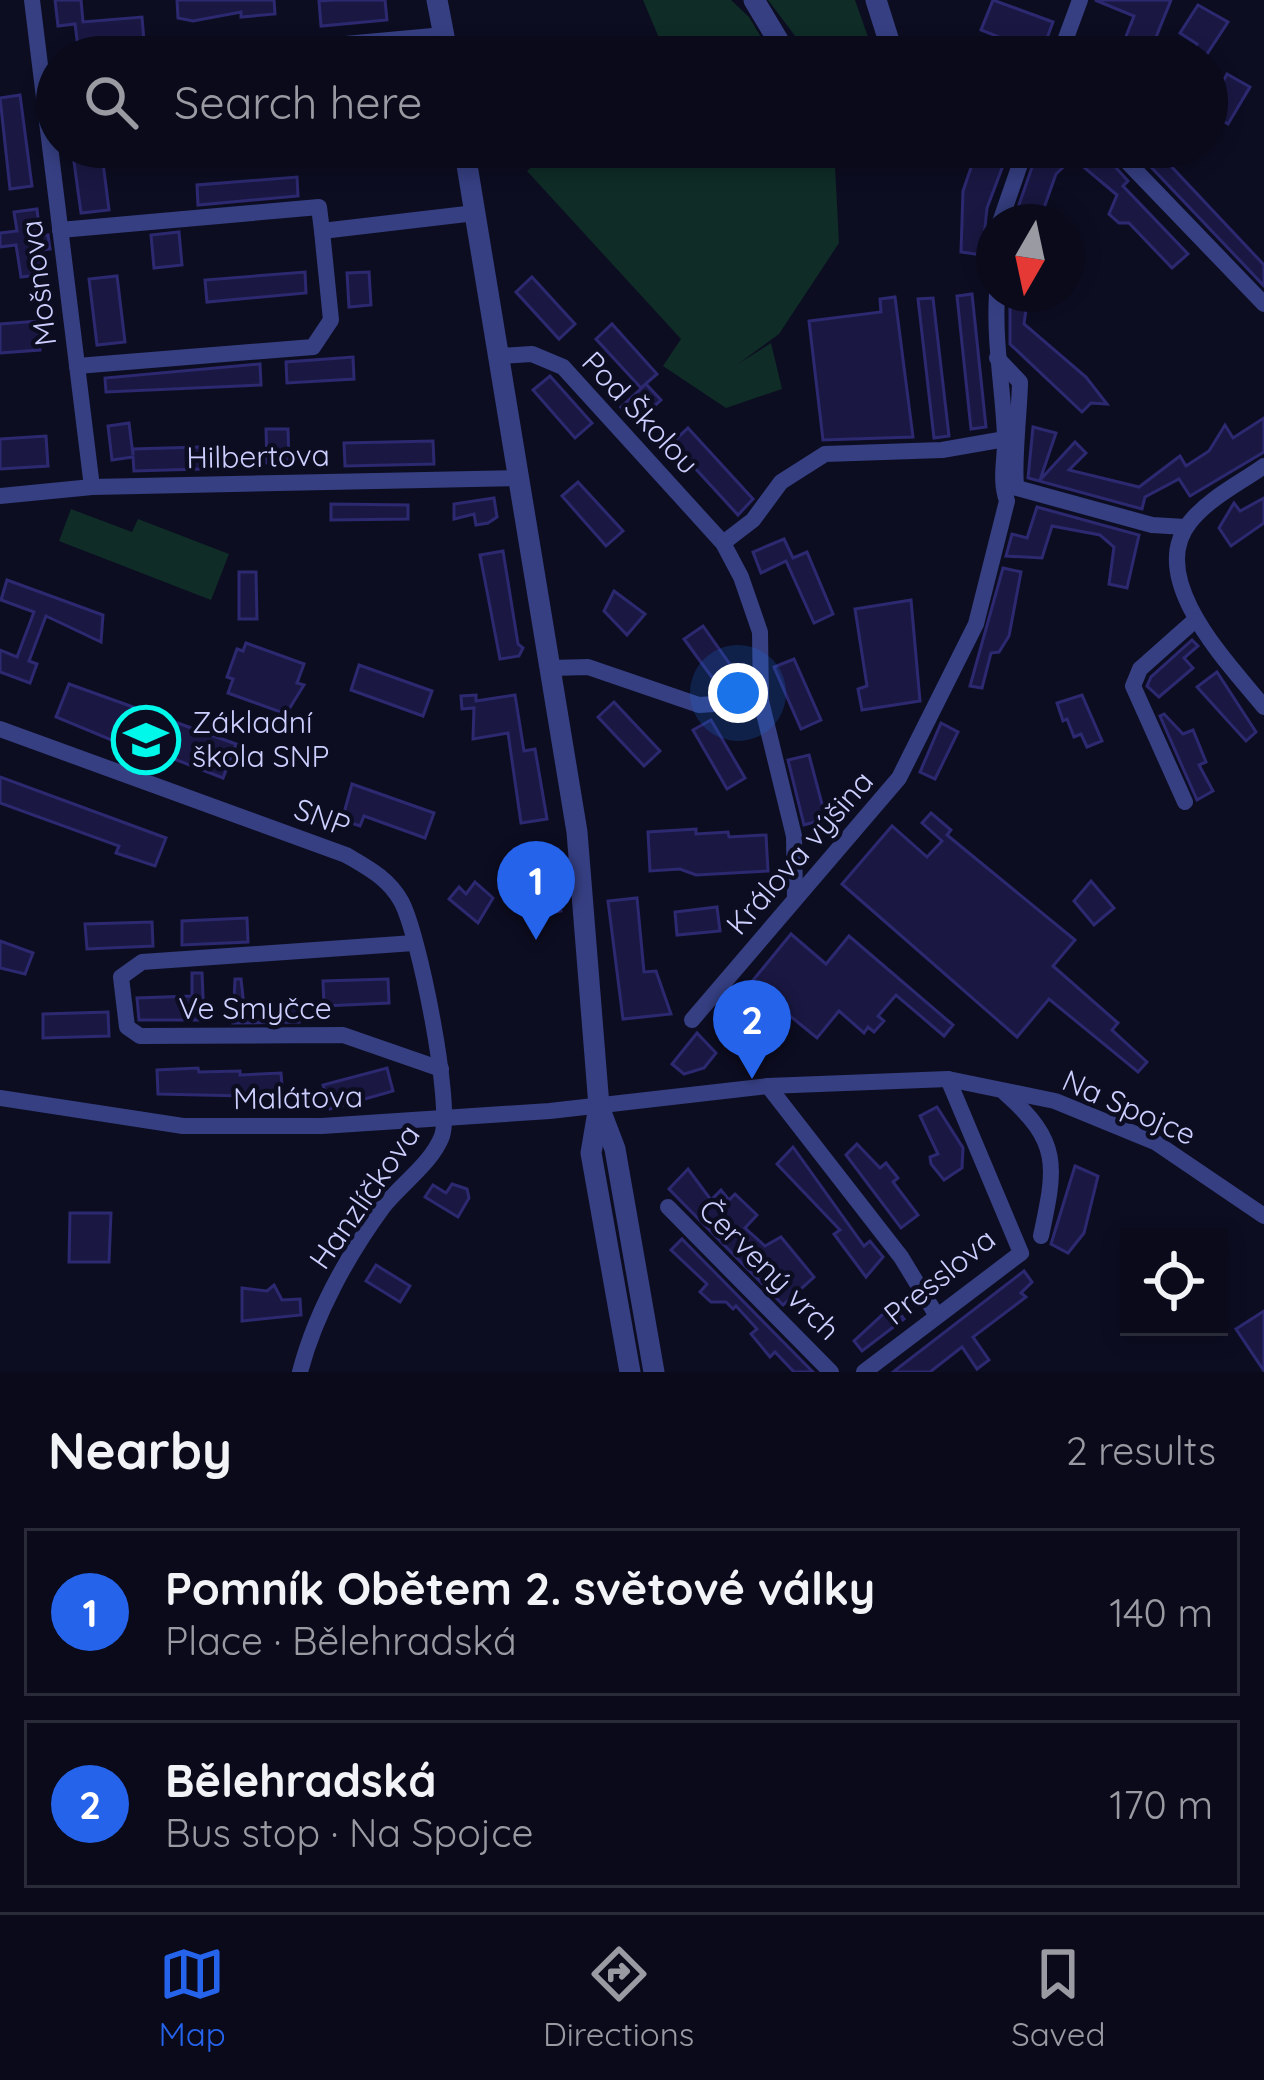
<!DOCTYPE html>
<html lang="en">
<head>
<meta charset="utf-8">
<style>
  :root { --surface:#0a0a1a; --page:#131323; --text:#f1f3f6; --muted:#999aa2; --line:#2a2b39; --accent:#2563eb }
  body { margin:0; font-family:Quicksand,sans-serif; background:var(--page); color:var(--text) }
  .controls { position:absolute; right:36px; bottom:36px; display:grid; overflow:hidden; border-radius:0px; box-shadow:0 6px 18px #0003 }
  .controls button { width:108px; height:108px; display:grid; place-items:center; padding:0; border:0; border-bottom:3px solid var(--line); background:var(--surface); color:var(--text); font:60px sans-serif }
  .compass { position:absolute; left:976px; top:204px; width:108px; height:108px; border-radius:50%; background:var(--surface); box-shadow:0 6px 18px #0003; rotate:189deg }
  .you { position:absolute; left:738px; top:693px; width:42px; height:42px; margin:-30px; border:9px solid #fff; border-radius:50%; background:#1a73e8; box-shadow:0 0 0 18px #1a73e833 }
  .badge { display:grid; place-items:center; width:78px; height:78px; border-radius:50%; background:var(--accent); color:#fff; font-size:39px; font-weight:700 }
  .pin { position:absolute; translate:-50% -99px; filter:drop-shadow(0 3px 6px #0008) }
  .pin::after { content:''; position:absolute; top:63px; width:42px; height:36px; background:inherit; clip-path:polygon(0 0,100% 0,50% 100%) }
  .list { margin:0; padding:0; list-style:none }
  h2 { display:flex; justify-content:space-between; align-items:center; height:156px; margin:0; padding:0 48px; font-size:51px }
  h2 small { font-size:39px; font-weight:400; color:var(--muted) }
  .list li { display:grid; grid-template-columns:78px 1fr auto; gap:36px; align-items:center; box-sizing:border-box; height:168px; margin:0 24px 24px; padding:0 24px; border:3px solid var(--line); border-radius:0px }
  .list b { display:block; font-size:45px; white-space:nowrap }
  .list p { margin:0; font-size:39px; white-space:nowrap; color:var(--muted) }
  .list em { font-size:39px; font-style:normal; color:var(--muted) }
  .icon { flex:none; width:66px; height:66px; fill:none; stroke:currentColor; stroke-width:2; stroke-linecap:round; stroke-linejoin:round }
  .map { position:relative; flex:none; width:1264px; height:1372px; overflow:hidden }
  .search { position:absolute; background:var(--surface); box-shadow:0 6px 18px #0003; left:36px; right:36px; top:36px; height:132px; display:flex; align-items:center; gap:30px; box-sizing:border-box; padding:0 42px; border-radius:66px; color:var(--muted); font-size:45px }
  .sheet { height:540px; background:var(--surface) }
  nav { display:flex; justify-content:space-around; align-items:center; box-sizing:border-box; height:168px; border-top:3px solid var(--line); background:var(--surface); font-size:33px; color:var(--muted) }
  nav a { display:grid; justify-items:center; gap:6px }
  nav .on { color:var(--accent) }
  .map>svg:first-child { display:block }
  .green { fill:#0f2c27 }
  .building { fill:#1a1843; stroke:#2c2970; stroke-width:3 }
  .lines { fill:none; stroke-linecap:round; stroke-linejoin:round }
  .minor { stroke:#363f82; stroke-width:16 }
  .tertiary { stroke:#363f82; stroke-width:21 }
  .labels { text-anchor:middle; stroke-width:9; stroke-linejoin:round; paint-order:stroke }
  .street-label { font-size:30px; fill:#cdcfff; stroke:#0d0d22 }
  .poi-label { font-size:30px; fill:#cdcfff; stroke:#0d0d22; text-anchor:start }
</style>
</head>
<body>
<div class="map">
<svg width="1264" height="1372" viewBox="0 0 1264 1372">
  <rect width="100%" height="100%" fill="#0d0d22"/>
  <g class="green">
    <polygon points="643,0 731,0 749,17 773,57 667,57"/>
    <polygon points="768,0 855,0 875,57 811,57"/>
    <polygon points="553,147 834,147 839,243 779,334 738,364 771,343 782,389 726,408 663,366 681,339 527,171"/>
    <polygon points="71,509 132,532 138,519 229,554 211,600 59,541"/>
  </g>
  <g class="building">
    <polygon points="55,0 81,0 83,22 142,17 144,41 78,47 75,24 58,26"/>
    <polygon points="177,0 274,0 275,14 241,17 241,12 193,21 178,18"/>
    <polygon points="334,0 385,0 387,20 321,26 319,1"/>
    <polygon points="993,0 1053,22 1040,57 1014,57 1019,45 981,30"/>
    <polygon points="1095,0 1171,0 1148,57 1121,49 1134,16"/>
    <polygon points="1198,5 1228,22 1205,57 1188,57 1197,44 1180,33"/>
    <polygon points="1227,74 1250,87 1228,124 1207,111"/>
    <polygon points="20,95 32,186 10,189 0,98"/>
    <polygon points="72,147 101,147 109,210 81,213"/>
    <polygon points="978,147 1010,147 987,208 982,255 961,252 963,191"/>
    <polygon points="1039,147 1097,147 1128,181 1123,186 1188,254 1172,268 1129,223 1119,223 1109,214 1117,195 1073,158 1056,174 1039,222 1013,222"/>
    <polygon points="1132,147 1153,147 1264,265 1264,286"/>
    <polygon points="297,177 298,196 198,205 197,185"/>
    <polygon points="37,209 40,236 48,235 50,249 42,250 45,274 21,277 16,245 0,247 0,233 17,231 14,212"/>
    <polygon points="179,232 182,265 154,268 151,235"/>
    <polygon points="305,272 306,293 207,302 205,280"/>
    <polygon points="369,272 371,305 349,307 347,273"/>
    <polygon points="117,276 125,342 97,345 89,279"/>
    <polygon points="532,277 575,324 559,339 516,292"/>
    <polygon points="972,294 986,427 971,429 957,296"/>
    <polygon points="895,297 913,437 823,440 809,321 881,312 880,299"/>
    <polygon points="933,298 949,436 934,438 918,299"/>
    <polygon points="1010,301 1027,302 1024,324 1086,377 1107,404 1091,403 1082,412 1010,344"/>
    <polygon points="38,321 40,350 0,353 0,324"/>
    <polygon points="612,324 657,374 641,388 596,339"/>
    <polygon points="353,357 354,379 287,383 286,362"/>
    <polygon points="260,364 261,385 106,392 105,378"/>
    <polygon points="550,376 592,423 575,438 533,390"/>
    <polygon points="646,384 661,400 636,423 621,407"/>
    <polygon points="1264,418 1264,452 1190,496 1179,479 1145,497 1142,509 1028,478 1033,427 1056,433 1040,480 1075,442 1086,453 1069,470 1139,487 1180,456 1186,466 1209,451 1225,425 1233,438"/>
    <polygon points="129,423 133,455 133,449 200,447 201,469 134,471 133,457 112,460 108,426"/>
    <polygon points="688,428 753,499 738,515 672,443"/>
    <polygon points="266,429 288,429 289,463 267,463"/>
    <polygon points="46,436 48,466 0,469 0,439"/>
    <polygon points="433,441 434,464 345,466 344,443"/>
    <polygon points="578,482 623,531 606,546 562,496"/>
    <polygon points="494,498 497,517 488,523 476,525 474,514 454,519 454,504"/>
    <polygon points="1264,498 1264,523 1231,546 1219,528 1234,503 1240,511"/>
    <polygon points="331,504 408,505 408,519 331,520"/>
    <polygon points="1037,507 1139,535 1127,588 1109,584 1114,547 1100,535 1052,526 1042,558 1006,556 1012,534 1027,538"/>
    <polygon points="784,539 793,558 807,552 833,614 814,623 786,561 761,573 753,552"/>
    <polygon points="503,551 518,644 523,648 519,656 500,659 480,555"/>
    <polygon points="1003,568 1021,572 1009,636 999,652 991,653 982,688 970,686"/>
    <polygon points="239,572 256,572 257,619 239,619"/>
    <polygon points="7,580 103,615 101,642 46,616 29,661 37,664 30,683 0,672 0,650 17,657 34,612 1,600"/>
    <polygon points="614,591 645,614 627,635 604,611"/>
    <polygon points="911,600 920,701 862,710 858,689 867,686 855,609"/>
    <polygon points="703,626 741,680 728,690 722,691 684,639"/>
    <polygon points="1192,640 1198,646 1184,658 1193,668 1159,697 1147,686 1151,677"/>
    <polygon points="246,643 304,664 297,683 304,685 286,714 228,693 233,679 227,677 237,649 243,651"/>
    <polygon points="794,659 821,720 801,729 774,667"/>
    <polygon points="359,665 432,691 423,716 351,690"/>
    <polygon points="1217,672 1256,732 1246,741 1197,687"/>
    <polygon points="69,684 236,744 223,778 169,757 167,763 56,717"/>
    <polygon points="476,695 476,701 515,695 524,751 535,749 547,819 521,823 508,733 473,739 474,708 462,709 461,696"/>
    <polygon points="1082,695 1102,741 1087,747 1081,734 1074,737 1067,719 1063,721 1057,703"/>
    <polygon points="614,702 660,751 644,766 598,717"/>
    <polygon points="1164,714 1183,734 1193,730 1206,762 1199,765 1213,791 1197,800 1160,716"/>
    <polygon points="711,720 745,778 727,789 693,730"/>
    <polygon points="941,723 958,732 935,779 920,772"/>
    <polygon points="809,755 826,819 804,825 788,760"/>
    <polygon points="0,777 166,838 155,866 116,853 119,846 0,803"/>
    <polygon points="352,784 434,813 425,838 364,816 360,826 342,820"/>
    <polygon points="931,813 951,830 947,835 1075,940 1053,966 1118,1023 1112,1030 1147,1062 1138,1072 1049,999 1017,1037 842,884 892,826 927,857 942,841 922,823"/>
    <polygon points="696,829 696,834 728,832 729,837 766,835 768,871 696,875 680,869 650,871 648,832"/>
    <polygon points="549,854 561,911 545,914 539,877 520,880 519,869 527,868 525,858"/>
    <polygon points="1091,881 1114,908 1094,925 1074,901"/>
    <polygon points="475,882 493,898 478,923 449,899 459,887 466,894"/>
    <polygon points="637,898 644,972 656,971 671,1014 623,1019 608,901"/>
    <polygon points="717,907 720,931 677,935 675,912"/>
    <polygon points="247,918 248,942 182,945 182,921"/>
    <polygon points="152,922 153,946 87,949 85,924"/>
    <polygon points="791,934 826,964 849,936 953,1025 944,1036 896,995 878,1016 884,1021 874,1032 868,1027 864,1033 839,1011 817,1038 789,1015 769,1038 731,1007"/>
    <polygon points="0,941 33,953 25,974 0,968"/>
    <polygon points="192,973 202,973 204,1020 139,1020 137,998 192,996"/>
    <polygon points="235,979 241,979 244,1006 298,1004 299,1022 233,1023"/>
    <polygon points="388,979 389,1003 324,1006 323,981"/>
    <polygon points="108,1012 109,1036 43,1038 43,1014"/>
    <polygon points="697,1033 716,1053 704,1068 684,1074 672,1064"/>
    <polygon points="198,1068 199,1072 240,1071 240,1075 281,1073 283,1097 158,1094 157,1070"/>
    <polygon points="387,1068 393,1091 330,1109 323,1085"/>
    <polygon points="937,1107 963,1148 962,1168 944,1180 931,1164 930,1157 938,1154 920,1116"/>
    <polygon points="857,1144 880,1168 886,1163 898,1178 893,1182 918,1215 901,1228 846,1155"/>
    <polygon points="793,1147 864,1246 870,1241 883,1257 866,1277 834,1234 840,1230 777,1164"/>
    <polygon points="1075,1166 1098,1176 1084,1233 1068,1253 1051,1244"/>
    <polygon points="688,1169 711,1200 721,1190 729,1200 735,1194 757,1215 745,1228 765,1246 781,1237 814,1277 783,1305 669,1189"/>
    <polygon points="452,1184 467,1189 469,1198 458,1217 425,1197 433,1185 446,1193"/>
    <polygon points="70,1213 111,1213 109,1262 69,1262"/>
    <polygon points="682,1239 808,1367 813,1372 794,1372 775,1352 770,1357 751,1334 757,1329 736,1306 733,1309 726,1302 711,1302 700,1292 707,1284 671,1250"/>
    <polygon points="376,1265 410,1286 400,1302 366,1281"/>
    <polygon points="1024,1271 1032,1282 1021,1293 1026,1297 973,1337 989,1360 977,1369 962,1347 930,1372 893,1372"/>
    <polygon points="274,1285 282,1300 300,1299 301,1315 242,1321 242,1288 267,1291"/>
    <polygon points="893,1305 904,1319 862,1351 854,1341"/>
    <polygon points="1264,1311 1264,1371 1236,1329"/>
  </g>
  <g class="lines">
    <g class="minor">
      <polyline points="32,0 92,487"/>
      <polyline points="202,57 444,35"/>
      <polyline points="1059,57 1080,0"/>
      <polyline points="1113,147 1264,304"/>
      <polyline points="1000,222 1026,147"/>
      <polyline points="60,230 319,207 322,231 475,213"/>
      <polyline points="500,356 532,354 563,367 723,543 741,577 760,632 761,701 794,836 795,899"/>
      <path d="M997 358 1020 382C1020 404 1012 475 1017 488L1152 525 1185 527"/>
      <polyline points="77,366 313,347 331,320 322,231"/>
      <path d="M1264 466C1240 483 1209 498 1190 522 1144 579 1231 666 1264 707"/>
      <polyline points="0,496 92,487 517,478"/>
      <polyline points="723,543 753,520 781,482 825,454 942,450 1005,439"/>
      <polyline points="551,668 588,667 699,705 761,701"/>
      <path d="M0 729 346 855C368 868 388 878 401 901 419 933 453 1105 442 1136 432 1163 400 1185 383 1207 348 1255 315 1314 300 1372"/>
      <polyline points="1185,802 1133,686 1140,669 1194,621"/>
      <polyline points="414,943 142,962 121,977 127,1027 140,1036 343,1035 441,1069"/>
      <path d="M692 1020 899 778 976 624 1007 501C999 478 1006 459 1005 436 1003 388 994 342 997 294"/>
      <polyline points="768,1086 901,1257 937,1316"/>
      <path d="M1005 1093C1061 1142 1056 1166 1041 1236"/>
      <polyline points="0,1098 183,1126 322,1126 550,1111 768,1086 948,1079 1055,1101 1155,1142 1264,1216"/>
      <polyline points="668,1207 831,1372"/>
      <polyline points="864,1372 1021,1253 948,1079"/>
    </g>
    <g class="tertiary">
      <polyline points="437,0 448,57"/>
      <polyline points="754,0 788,57"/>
      <polyline points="876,0 894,57"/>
      <polyline points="464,147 577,832 599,1106 591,1153 630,1372"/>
      <polyline points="599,1107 615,1149 654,1372"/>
    </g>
  </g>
  <defs>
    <g id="school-ring" transform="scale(3.45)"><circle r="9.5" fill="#0d0d22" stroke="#00f8eb" stroke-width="1.5"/><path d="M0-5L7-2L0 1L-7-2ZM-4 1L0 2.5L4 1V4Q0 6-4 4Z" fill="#00f8eb"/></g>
  </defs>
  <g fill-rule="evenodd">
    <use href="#school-ring" x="146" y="740"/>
  </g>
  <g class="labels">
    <g class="street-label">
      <text transform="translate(39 283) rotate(-97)" y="10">Mošnova</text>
      <text transform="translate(640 413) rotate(47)" y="10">Pod Školou</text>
      <text transform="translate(258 457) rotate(-1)" y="10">Hilbertova</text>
      <text transform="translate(322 818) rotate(21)" y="10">SNP</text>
      <text transform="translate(800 853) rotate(-49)" y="10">Králova výšina</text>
      <text x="255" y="1019">Ve Smyčce</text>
      <text transform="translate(298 1098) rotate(-1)" y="10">Malátova</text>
      <text transform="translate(1129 1108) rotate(24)" y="10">Na Spojce</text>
      <text transform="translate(365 1197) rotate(-55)" y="10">Hanzlíčkova</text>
      <text transform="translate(769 1270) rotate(45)" y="10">Červený vrch</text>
      <text transform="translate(940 1277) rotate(-39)" y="10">Presslova</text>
    </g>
    <g class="poi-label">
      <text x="192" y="733">Základní<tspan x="192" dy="34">škola SNP</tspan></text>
    </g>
  </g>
</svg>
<div class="controls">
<button><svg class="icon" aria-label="locate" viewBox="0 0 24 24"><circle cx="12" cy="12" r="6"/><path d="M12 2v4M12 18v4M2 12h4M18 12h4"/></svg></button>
</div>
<svg class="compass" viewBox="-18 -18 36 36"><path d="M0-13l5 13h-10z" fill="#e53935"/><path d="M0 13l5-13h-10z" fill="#999aa2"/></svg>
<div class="you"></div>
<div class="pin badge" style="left:536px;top:940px">1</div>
<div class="pin badge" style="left:752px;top:1079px">2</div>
<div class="search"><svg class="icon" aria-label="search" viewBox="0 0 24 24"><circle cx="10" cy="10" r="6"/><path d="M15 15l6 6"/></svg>Search here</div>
</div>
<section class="sheet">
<h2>Nearby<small>2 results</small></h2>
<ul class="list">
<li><span class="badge">1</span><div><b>Pomník Obětem 2. světové války</b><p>Place · Bělehradská</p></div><em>140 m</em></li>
<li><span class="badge">2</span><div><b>Bělehradská</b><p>Bus stop · Na Spojce</p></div><em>170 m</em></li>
</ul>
</section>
<nav>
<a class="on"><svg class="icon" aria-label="map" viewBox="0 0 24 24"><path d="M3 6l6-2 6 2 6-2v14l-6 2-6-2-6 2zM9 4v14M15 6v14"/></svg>Map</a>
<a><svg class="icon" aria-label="directions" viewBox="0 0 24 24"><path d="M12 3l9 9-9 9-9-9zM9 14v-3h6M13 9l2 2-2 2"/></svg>Directions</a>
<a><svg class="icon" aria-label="saved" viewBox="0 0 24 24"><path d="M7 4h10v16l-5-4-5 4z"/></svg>Saved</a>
</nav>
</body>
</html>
